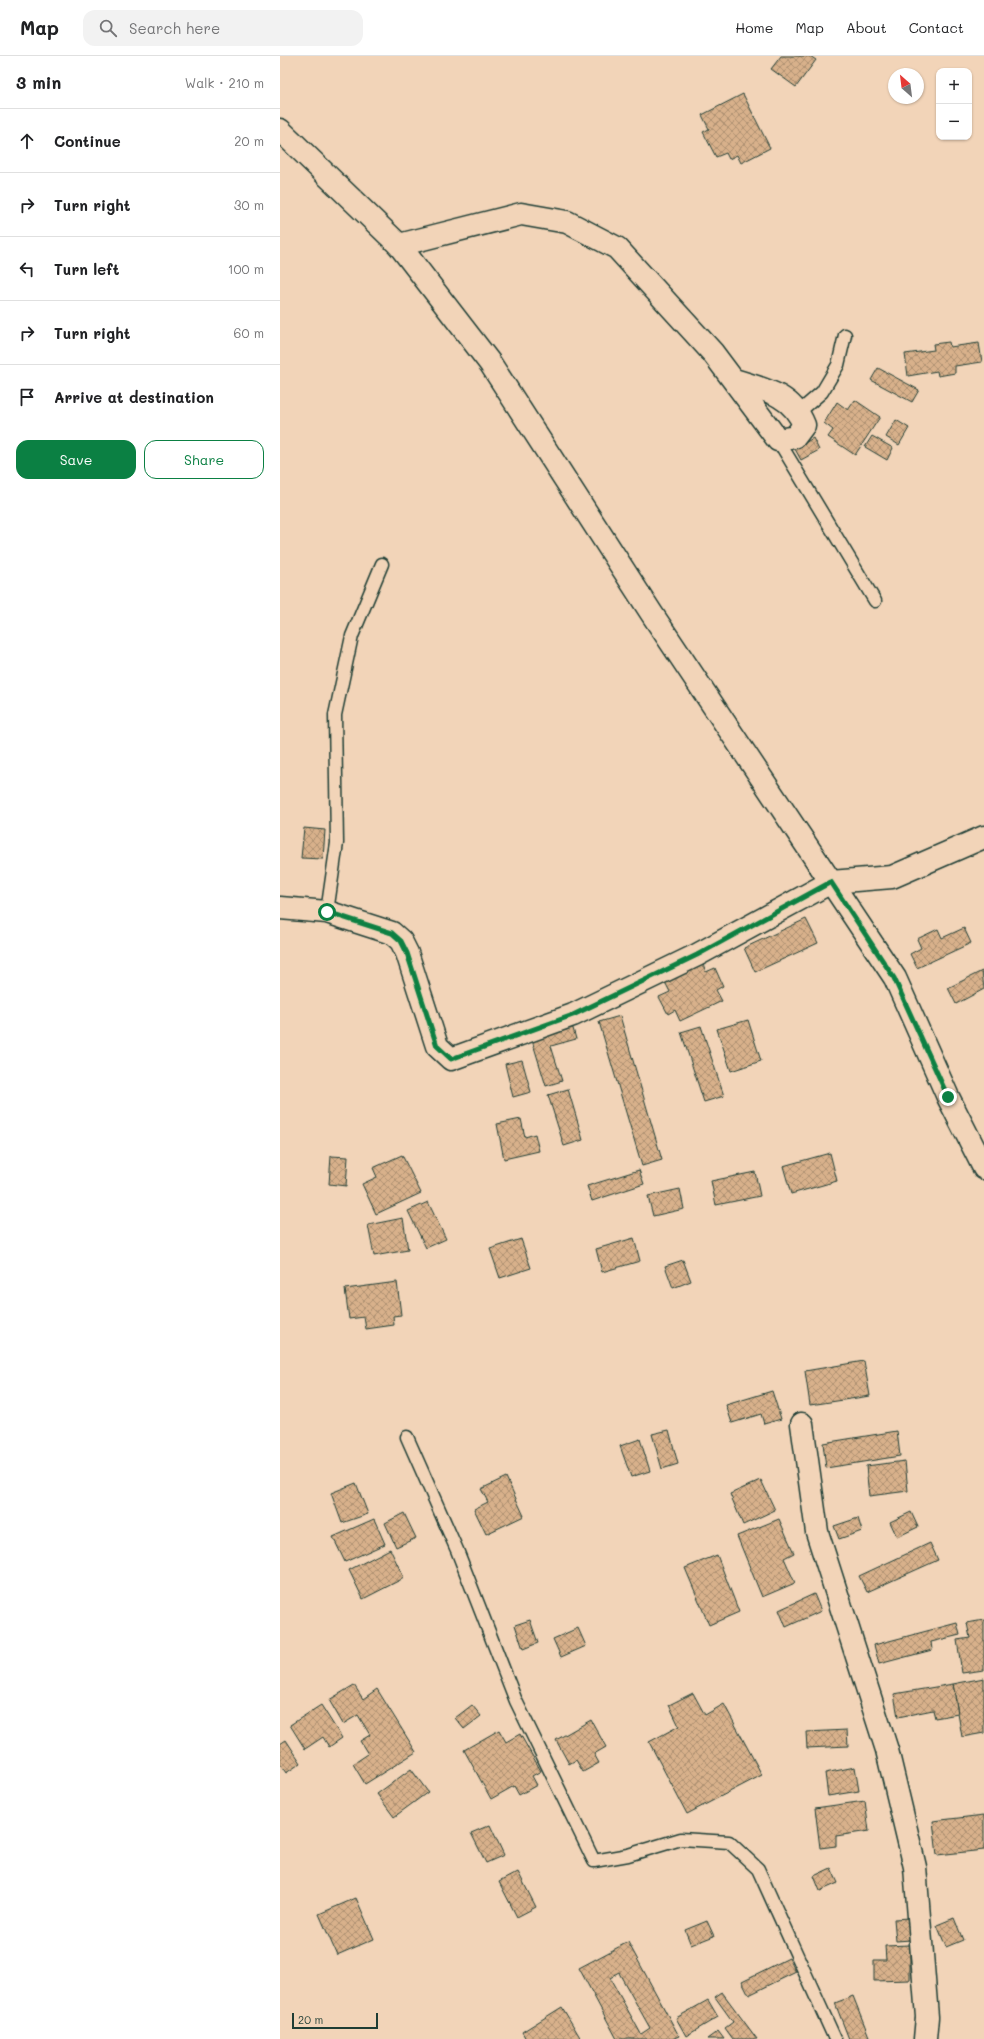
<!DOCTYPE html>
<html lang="en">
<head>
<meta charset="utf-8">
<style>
  :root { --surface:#fff; --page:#f2f2f2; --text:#202124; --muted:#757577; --line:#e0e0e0; --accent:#0b8043 }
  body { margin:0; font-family:Mali,sans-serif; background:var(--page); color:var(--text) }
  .controls { position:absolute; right:12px; top:12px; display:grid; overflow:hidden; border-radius:8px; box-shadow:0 1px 3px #0004 }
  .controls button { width:36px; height:36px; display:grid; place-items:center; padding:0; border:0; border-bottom:1px solid var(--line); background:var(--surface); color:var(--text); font:20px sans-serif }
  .compass { position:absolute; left:608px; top:12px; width:36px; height:36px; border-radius:50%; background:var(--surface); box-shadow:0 1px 3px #0004; rotate:332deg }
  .scale { position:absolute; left:12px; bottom:10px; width:86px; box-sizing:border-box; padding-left:4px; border:2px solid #1f3d34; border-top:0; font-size:11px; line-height:14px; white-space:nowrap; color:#1f3d34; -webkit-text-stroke:3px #f2d4b8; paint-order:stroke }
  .stop { position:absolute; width:12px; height:12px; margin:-9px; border:3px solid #0b8043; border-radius:50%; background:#fff }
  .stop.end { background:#0b8043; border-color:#fff; box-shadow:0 1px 4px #0008 }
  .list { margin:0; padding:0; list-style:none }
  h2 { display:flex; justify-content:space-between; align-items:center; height:52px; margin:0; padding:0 16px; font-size:17px }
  h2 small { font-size:13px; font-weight:400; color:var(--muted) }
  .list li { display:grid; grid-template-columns:26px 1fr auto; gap:12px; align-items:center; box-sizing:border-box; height:64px; padding:0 16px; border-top:1px solid var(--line) }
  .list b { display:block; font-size:15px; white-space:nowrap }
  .list em { font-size:13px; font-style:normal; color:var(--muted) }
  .actions { display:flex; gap:8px; padding:12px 16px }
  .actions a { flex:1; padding:9px 0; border:1px solid var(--accent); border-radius:12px; text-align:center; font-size:14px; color:var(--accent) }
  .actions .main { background:var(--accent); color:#fff }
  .icon { flex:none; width:22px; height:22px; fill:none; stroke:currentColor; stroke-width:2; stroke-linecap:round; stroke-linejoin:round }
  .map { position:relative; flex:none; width:704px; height:1983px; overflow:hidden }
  header { display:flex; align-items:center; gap:24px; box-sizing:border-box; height:56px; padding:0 20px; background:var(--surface); border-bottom:1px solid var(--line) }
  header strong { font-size:19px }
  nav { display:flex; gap:22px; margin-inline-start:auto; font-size:14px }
  .search { width:280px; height:36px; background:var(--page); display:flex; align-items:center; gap:10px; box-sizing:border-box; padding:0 14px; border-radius:12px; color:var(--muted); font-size:15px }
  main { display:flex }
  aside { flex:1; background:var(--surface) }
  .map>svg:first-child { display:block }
  .building { fill:url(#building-cross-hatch); stroke:#1f3d34; fill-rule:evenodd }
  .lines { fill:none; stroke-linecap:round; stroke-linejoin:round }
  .service-casing { stroke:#1f3d34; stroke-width:15 }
  .minor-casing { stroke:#1f3d34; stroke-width:25 }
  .service { stroke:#f2d4b8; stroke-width:12 }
  .minor { stroke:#f2d4b8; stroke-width:22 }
  .route { stroke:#0b8043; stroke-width:5 }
</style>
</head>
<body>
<header>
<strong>Map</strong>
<div class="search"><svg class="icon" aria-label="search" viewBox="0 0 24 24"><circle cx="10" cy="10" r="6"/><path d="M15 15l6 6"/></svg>Search here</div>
<nav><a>Home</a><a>Map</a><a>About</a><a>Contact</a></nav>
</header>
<main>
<aside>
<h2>3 min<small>Walk · 210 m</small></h2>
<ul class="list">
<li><svg class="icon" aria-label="ahead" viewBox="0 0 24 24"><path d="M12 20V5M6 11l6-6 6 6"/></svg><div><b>Continue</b></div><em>20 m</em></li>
<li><svg class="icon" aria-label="right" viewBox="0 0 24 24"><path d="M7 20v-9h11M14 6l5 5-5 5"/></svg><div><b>Turn right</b></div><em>30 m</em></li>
<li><svg class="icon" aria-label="left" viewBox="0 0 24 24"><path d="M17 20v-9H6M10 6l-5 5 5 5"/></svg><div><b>Turn left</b></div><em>100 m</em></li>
<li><svg class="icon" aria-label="right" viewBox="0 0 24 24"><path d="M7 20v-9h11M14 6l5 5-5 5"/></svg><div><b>Turn right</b></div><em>60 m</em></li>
<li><svg class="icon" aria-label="arrive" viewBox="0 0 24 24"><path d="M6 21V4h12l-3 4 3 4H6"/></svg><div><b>Arrive at destination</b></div></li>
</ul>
<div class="actions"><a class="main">Save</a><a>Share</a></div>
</aside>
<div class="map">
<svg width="704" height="1983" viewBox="0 0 704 1983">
  <defs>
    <pattern id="building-cross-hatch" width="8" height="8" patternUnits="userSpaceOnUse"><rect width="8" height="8" fill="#d8b18b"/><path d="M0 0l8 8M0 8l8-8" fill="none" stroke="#af9172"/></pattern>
  </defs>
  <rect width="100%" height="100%" fill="#f2d4b8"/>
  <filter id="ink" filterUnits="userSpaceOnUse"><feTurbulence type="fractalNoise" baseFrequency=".025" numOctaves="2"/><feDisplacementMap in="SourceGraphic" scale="8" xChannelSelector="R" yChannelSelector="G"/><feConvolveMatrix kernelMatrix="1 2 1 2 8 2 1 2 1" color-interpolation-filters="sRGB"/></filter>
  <g filter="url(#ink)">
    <g class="building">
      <polygon points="501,0 530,0 536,4 516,31 491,13"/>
      <polygon points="463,38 490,92 461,107 457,99 449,103 446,97 436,101 423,76 429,73 422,59"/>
      <polygon points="669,286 670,291 699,287 702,306 675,310 675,317 658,320 657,315 628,320 625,298 654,294 653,288"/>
      <polygon points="598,312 639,334 632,346 591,324"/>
      <polygon points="575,344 600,361 575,399 548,381 553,374 544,367 557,346 568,354"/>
      <polygon points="616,364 629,372 619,389 606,381"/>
      <polygon points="592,380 613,392 607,404 585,391"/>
      <polygon points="533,382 539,394 521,404 515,393"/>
      <polygon points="24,772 45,774 43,803 21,802"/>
      <polygon points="526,863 538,887 475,916 464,892"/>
      <polygon points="684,872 691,887 637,912 630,898 641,892 637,883 658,873 662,882"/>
      <polygon points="423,908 426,916 435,912 443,930 436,934 442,945 400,965 395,954 388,958 379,941 390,936 385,926"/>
      <polygon points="702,915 704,933 676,948 668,932"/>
      <polygon points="340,960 382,1104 362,1110 319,966"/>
      <polygon points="468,964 481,1005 451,1015 437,973"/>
      <polygon points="292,969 296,983 271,990 282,1025 266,1030 251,981"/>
      <polygon points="421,970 444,1040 424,1046 401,976"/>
      <polygon points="242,1004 251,1036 233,1041 225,1008"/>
      <polygon points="288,1033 303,1084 284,1090 268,1039"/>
      <polygon points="241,1063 245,1081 255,1078 259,1095 224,1103 217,1068"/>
      <polygon points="550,1097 557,1125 511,1138 503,1110"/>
      <polygon points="122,1099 141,1137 96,1158 82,1128 97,1121 93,1112"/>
      <polygon points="51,1100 68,1101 66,1130 49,1128"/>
      <polygon points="359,1114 364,1128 312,1145 307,1130"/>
      <polygon points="475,1116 480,1140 436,1149 431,1125"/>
      <polygon points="400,1133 404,1153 373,1160 368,1140"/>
      <polygon points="148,1146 166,1183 146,1192 128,1155"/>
      <polygon points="123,1162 128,1194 94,1200 88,1169"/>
      <polygon points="354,1182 360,1205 322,1216 316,1193"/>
      <polygon points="241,1183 251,1212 220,1222 210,1193"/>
      <polygon points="403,1204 411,1225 393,1232 385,1210"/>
      <polygon points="117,1226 121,1259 113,1260 114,1269 86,1273 84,1261 69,1263 65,1233"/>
      <polygon points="584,1305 590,1340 530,1349 525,1315"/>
      <polygon points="492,1335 501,1363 484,1368 481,1358 452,1367 446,1349"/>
      <polygon points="389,1374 398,1408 382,1413 372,1378"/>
      <polygon points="617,1375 620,1400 546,1412 543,1387"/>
      <polygon points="360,1383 370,1415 351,1421 340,1390"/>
      <polygon points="625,1405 628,1435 589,1440 586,1410"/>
      <polygon points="226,1421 244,1460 206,1478 194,1453 208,1446 201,1433"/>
      <polygon points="481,1424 495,1454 463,1469 450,1438"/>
      <polygon points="76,1427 88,1458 62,1467 51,1437"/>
      <polygon points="631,1456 638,1471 617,1481 610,1466"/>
      <polygon points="124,1457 136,1482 116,1491 105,1467"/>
      <polygon points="578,1462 582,1475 559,1483 554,1470"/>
      <polygon points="94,1463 105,1488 65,1506 53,1481"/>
      <polygon points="499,1463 514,1497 504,1502 515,1527 482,1541 457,1480"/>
      <polygon points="650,1487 658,1504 587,1536 579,1520"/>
      <polygon points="110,1493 124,1522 83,1543 69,1514"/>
      <polygon points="437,1499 459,1556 429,1569 405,1512"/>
      <polygon points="534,1538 541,1555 506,1571 499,1554"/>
      <polygon points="250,1564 258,1587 243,1593 235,1569"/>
      <polygon points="704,1564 704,1614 682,1617 677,1584 690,1582 687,1567"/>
      <polygon points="677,1567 680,1579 651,1586 652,1594 599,1608 594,1589"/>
      <polygon points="298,1572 306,1590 281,1601 273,1583"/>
      <polygon points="704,1622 704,1677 682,1681 673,1628"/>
      <polygon points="673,1628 678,1658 655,1662 653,1654 618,1661 614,1638"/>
      <polygon points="74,1629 83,1643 97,1633 136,1696 85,1728 73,1708 88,1698 80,1685 90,1679 78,1659 63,1668 49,1644"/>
      <polygon points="413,1637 425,1659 444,1648 482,1719 407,1758 369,1686 399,1670 389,1649"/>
      <polygon points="41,1649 62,1682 49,1691 43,1681 25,1693 10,1669"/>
      <polygon points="192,1649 201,1660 184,1673 175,1662"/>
      <polygon points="311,1664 326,1691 314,1698 319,1707 303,1716 296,1704 289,1708 276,1684"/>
      <polygon points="219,1674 226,1686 240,1678 261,1715 252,1720 257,1729 239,1739 234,1730 211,1743 184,1694"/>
      <polygon points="567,1674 568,1690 527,1692 526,1676"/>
      <polygon points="6,1684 21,1707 6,1717 0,1708 0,1688"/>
      <polygon points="575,1711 579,1735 548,1740 545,1717"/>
      <polygon points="131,1713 148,1736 114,1761 97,1738"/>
      <polygon points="585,1745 589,1775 556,1780 556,1790 540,1792 535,1752"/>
      <polygon points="704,1759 704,1794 657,1799 653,1765"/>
      <polygon points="210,1769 224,1799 206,1807 191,1777"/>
      <polygon points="551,1812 558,1827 540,1835 534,1820"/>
      <polygon points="238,1816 256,1851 237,1861 219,1826"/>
      <polygon points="76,1842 94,1883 57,1899 39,1858"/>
      <polygon points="630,1862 631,1884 616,1885 614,1863"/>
      <polygon points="674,1862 683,1884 666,1891 657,1869"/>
      <polygon points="427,1865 434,1880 411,1889 405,1874"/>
      <path d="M348 1886 399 1980 392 1983H337L299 1912ZM339 1917 370 1972 361 1978 330 1922Z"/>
      <polygon points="630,1889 630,1924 594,1925 594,1904 606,1904 605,1890"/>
      <polygon points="509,1902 516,1916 469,1939 462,1925"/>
      <polygon points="442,1936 477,1983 453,1983 445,1972 453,1966 435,1941"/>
      <polygon points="573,1940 590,1983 569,1983 555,1947"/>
      <polygon points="428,1944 438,1961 406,1980 396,1962"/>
      <polygon points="282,1951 301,1983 246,1983 242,1976"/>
      <polygon points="438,1975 444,1983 427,1983"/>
    </g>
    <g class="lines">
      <g class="service-casing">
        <g id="service">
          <polyline points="519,356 542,336 558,309 565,279"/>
          <polyline points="498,384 595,545"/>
          <polyline points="47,856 57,787 55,659 72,580 102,508"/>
          <polyline points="127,1381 177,1494 236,1645 314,1805 348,1799 401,1783 449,1786 478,1813 555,1983"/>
        </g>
      </g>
      <g class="minor-casing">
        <g id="minor">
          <polyline points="0,74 119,189 210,307 372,558 615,922 668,1041 704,1112"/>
          <path d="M119 189 241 158 287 166 337 192 433 297 498 384 515 381 524 369C512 338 483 333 454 324"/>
          <polyline points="0,852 47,856 112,877 121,885 127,897 157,990 171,1003 293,959 417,899 551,826 612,821 704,781"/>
          <polyline points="522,1368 537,1476 607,1694 635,1811 647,1961 645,1983"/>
        </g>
      </g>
      <use href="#service" class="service"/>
      <use href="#minor" class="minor"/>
    </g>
  </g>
  <g class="lines" filter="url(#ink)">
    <polyline class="route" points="47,856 112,877 121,885 127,897 157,990 171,1003 293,959 417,899 551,826 614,922 668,1041"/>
  </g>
</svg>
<div class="controls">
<button>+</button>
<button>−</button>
</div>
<svg class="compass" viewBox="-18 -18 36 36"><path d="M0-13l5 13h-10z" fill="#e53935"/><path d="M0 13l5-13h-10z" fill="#757577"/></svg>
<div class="scale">20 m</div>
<div class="stop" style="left:47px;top:856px"></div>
<div class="stop end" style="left:668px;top:1041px"></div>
</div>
</main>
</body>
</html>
